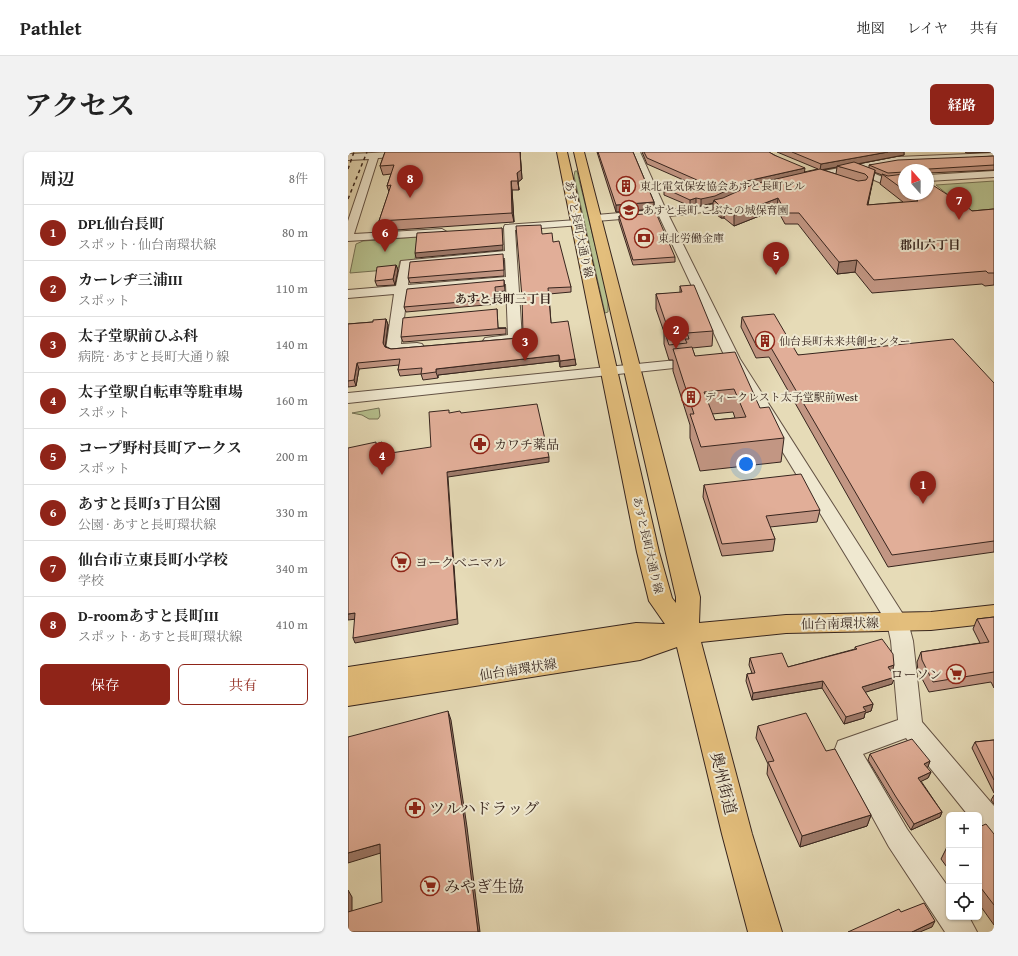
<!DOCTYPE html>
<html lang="ja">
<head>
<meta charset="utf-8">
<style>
  :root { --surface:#fff; --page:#f2f2f2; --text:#222; --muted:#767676; --line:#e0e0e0; --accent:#8f2418 }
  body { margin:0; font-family:"Gentium Book Plus","Noto Serif JP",serif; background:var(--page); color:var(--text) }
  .controls { position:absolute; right:12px; bottom:12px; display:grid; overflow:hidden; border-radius:6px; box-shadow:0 1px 3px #0004 }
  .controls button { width:36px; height:36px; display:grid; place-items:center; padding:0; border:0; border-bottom:1px solid var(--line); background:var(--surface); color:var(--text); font:20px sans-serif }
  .compass { position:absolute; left:550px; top:12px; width:36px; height:36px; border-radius:50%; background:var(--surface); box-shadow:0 1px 3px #0004; rotate:339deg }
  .you { position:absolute; left:398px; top:312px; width:14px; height:14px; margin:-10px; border:3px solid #fff; border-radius:50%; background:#1a73e8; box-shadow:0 0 0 6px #1a73e833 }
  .badge { display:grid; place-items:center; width:26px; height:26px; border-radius:50%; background:var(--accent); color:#fff; font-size:13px; font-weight:700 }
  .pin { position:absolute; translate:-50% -33px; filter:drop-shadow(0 1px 2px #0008) }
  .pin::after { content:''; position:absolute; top:21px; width:14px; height:12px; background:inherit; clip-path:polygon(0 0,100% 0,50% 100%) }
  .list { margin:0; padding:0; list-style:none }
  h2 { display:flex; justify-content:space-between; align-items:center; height:52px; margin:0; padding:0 16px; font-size:17px }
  h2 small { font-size:13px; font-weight:400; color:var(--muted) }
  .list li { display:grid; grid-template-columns:26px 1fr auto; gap:12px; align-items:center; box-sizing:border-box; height:56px; padding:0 16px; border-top:1px solid var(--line) }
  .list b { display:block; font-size:15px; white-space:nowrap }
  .list p { margin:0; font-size:13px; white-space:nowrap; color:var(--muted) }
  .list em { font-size:13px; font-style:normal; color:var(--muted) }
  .actions { display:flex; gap:8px; padding:12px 16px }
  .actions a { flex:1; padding:9px 0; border:1px solid var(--accent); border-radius:6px; text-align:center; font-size:14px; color:var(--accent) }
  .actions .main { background:var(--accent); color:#fff }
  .icon { flex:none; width:22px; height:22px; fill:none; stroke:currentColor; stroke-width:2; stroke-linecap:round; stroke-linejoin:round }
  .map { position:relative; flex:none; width:646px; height:780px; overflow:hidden; border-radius:6px }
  header { display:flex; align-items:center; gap:24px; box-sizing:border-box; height:56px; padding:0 20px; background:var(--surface); border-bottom:1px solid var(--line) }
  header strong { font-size:19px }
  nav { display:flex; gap:22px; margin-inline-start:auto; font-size:14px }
  .intro { display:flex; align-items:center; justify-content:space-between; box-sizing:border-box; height:96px; padding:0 24px }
  h1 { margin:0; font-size:28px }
  .button { padding:10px 18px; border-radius:6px; background:var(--accent); color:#fff; font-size:14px; font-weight:700 }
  main { display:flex; gap:24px; padding:0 24px }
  aside { flex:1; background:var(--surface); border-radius:6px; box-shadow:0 1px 3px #0004 }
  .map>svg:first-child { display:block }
  .green { fill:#b6c08e; stroke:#767256 }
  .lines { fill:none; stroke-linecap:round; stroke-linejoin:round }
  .minor-casing { stroke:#635244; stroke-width:2 }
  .major-casing { stroke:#37251e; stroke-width:2 }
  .minor { fill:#efe8d0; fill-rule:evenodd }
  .major { fill:#e3be7c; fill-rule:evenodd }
  .rail { stroke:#37251e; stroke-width:1.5; stroke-dasharray:3.5 3.5; stroke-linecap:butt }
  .wall { fill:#c29683; stroke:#37251e; fill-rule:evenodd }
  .shaded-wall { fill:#9e7a6a; stroke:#37251e }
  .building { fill:#e1ae98; stroke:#37251e; fill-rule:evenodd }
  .labels { text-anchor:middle; stroke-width:4; stroke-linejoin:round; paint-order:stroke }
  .far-poi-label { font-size:11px; fill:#37251e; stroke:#efe8d0; text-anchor:start }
  .far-street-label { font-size:11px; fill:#37251e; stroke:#efe8d0 }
  .far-neighbourhood-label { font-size:12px; font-weight:bold; fill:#37251e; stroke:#efe8d0 }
  .poi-label { font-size:13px; fill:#37251e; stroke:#efe8d0; text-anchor:start }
  .street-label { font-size:13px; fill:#37251e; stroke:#efe8d0 }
  .near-street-label { font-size:16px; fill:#37251e; stroke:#efe8d0 }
  .near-poi-label { font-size:16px; fill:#37251e; stroke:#efe8d0; text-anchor:start }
</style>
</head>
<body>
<header>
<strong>Pathlet</strong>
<nav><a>地図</a><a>レイヤ</a><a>共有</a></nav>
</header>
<div class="intro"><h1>アクセス</h1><a class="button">経路</a></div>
<main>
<aside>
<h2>周辺<small>8件</small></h2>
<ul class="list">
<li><span class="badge">1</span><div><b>DPL仙台長町</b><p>スポット · 仙台南環状線</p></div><em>80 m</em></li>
<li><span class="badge">2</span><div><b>カーレヂ三浦III</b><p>スポット</p></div><em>110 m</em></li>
<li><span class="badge">3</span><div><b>太子堂駅前ひふ科</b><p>病院 · あすと長町大通り線</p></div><em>140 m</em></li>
<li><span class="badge">4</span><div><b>太子堂駅自転車等駐車場</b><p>スポット</p></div><em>160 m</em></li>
<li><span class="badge">5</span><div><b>コープ野村長町アークス</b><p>スポット</p></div><em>200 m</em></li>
<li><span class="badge">6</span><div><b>あすと長町3丁目公園</b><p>公園 · あすと長町環状線</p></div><em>330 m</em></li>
<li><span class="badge">7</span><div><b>仙台市立東長町小学校</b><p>学校</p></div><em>340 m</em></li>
<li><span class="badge">8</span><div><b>D-roomあすと長町III</b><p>スポット · あすと長町環状線</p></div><em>410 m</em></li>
</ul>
<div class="actions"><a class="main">保存</a><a>共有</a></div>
</aside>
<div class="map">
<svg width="646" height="780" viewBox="0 0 646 780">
  <rect width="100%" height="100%" fill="#e6dbb7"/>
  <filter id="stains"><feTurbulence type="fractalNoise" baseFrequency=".005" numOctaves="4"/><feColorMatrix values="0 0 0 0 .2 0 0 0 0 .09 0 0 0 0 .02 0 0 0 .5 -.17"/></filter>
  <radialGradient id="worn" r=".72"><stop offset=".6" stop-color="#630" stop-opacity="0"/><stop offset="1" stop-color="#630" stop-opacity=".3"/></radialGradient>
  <g class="green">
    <polygon points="227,19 229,19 260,146 260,160 257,161 226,24"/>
    <polygon points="646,29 646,63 626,64 588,33"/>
    <polygon points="69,85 67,108 52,109 50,117 2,121 8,92 15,89"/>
    <polygon points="31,256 32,264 30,267 21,267 14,263 4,261"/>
  </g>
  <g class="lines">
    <g class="minor-casing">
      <g id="minor">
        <polygon points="47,0 105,0 101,3 30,6 6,82 94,77 99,80 94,83 0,89 0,69 21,7 0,8 0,2"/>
        <path d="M284 0H292L318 58 353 55 367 52 388 43 393 46 392 48C367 59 348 62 321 64L392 207 560 470 565 489 574 570 646 654V687C632 681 631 678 631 663H620L558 586 515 602 559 677 601 736V765H621L629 780H597L541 695 487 597 490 589 550 568 543 489 539 471 378 207 311 64 248 69 243 66 248 63 308 58Z"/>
        <polygon points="646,1 646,7 549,11 516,17 539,27 556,25 556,31 538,33 505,19 460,28 455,25 460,22 549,5"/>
        <polygon points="646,19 646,25 580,29 580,23"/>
        <path d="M229 68 233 69 234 71 233 73 167 78 174 187 172 190 142 193 137 192 135 189 137 186 160 183 158 132 59 141 53 192 69 191 74 192 76 195 74 198C64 200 50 202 40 200L38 197 46 142 0 146V138L48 134 53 109 157 99 156 75 157 73ZM157 106 158 125 60 133 62 114Z"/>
        <polygon points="349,206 354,207 356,210 354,213 0,251 0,241"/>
      </g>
    </g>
    <g class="major-casing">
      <polygon id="major" points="209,0 219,0 311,400 324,446 328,451 328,445 226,0 236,0 352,445 351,471 438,463 583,460 646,453 646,471 583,478 438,481 353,490 404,682 434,780 400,780 374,682 329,495 292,508 0,554 0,515 288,471 317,472 301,449 289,400"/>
    </g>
    <use href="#minor" class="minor"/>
    <use href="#major" class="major"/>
    <g class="rail">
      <polyline points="0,17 6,0"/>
      <polyline points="0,47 19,0"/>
    </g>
  </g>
  <g class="wall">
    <polygon points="37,0 172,0 174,27 170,30 171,38 164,38 166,70 33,79 31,69 41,40 39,34 43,22 35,23 32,14"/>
    <polygon points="249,0 285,0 306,50 306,57 268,60"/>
    <path d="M294 0H421L456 20 470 17 429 0H556V3L510 12 521 16V13L646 4V18L580 21V18H556V42H580L624 59 646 57V133L637 134 634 132 524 141 507 120 489 122 450 72H437L429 57 386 74 376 66H373L365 60V51L353 54 348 53 342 54 316 43V36L340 30 299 12ZM489 15 488 22 475 18ZM526 20 534 23 532 32 555 50 520 53Z"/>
    <polygon points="617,0 644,0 619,1"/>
    <polygon points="271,64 327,105 327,110 285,113 271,69"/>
    <polygon points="194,82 205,90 223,135 223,140 201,142 203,171 227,207 228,213 212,215 211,209 90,223 90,226 75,228 73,222 52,224 50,218 51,213 11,217 8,234 0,235 0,172 25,170 38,167 40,173 37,194 43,197 171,186 175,181"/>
    <polygon points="156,108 156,124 62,131 60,126"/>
    <polygon points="48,113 50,118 47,133 29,134 27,129"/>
    <polygon points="156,128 157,139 148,140 149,152 58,160 56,155"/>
    <path d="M332 134 365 179 364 194 344 196 347 204 412 256 436 286 433 310 352 319 342 286V273L325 219V208H321L316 192V180L308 157V142L332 141ZM385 260 387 266 367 268 364 262Z"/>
    <polygon points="149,157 150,176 158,176 158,182 55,190 53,185"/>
    <polygon points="394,165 450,203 646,231 646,400 540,415 421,205 408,206 393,175"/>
    <polygon points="356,333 472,358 469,370 422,375 427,387 425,399 374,404 355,345"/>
    <polygon points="646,465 646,536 643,530 581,540 570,519 569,510 573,500 632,491 625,477 629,467"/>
    <polygon points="507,495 544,520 543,520 544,532 517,540 525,552 523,559 517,561 516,566 496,572 474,536 404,548 398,529 399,522 404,521 401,513 402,506 440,515 507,497"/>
    <polygon points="410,574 478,599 523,663 519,674 452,695 419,622 420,612 408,586"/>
    <polygon points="646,588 646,641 624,596 627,590"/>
    <polygon points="522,602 582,609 579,616 583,620 580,626 573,629 594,660 592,665 563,678 546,651 520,608"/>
    <polygon points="646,643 646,652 643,648"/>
    <polygon points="631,675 646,682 646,773 631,752"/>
    <polygon points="601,691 601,718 593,707"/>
  </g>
  <g class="shaded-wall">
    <polygon points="172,0 174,27 170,30 171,38 169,21"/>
    <polygon points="540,0 556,0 556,3 493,15 489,14 489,15 472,18 473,12"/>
    <polygon points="457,16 456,23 367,50 366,48 365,51 353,54 353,47 399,29"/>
    <polygon points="527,18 525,29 517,64 519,53"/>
    <polygon points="163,29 164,38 166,70 164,61"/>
    <polygon points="348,46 348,53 342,54 342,48"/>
    <polygon points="430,46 429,57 386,74 386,63"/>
    <polygon points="306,50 306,57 268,60 268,53"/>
    <polygon points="373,55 377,55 376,66 373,66"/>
    <polygon points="154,76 155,98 68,106 67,101"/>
    <polygon points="509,108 507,120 489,122 491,110"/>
    <polygon points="48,113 50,118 47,133 45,127"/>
    <polygon points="38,167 40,173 37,197 35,191"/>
    <polygon points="211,203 211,209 90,223 90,226 88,220 88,217"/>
    <polygon points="227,207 228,213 212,215 212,209"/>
    <polygon points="9,211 11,217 8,234 6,228"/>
    <polygon points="201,305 201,310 100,325 110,472 7,491 5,486 99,320"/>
    <polygon points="7,461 9,467 0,468 0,462"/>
    <polygon points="546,513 544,520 538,522 540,515"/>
    <polygon points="547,525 544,532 512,542 514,535"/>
    <polygon points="475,529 474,536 404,548 405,541"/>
    <polygon points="525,552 523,559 517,561 516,566 496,572 498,565 515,555"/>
    <polygon points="100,559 103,568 119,675 132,780 130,780"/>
    <polygon points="582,609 580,615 574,618 576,612"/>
    <polygon points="583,620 580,626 568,632 570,626"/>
    <polygon points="594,660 592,665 563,678 566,672"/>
    <polygon points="523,663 519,674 452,695 454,684"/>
    <polygon points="32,692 36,700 0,711 0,701"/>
    <polygon points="0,738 4,745 4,768 0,762"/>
    <polygon points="587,769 584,775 572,780 564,780"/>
  </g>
  <g class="building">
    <polygon points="37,0 172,0 173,18 169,21 170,29 163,29 164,61 31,69 43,33 39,34 46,13 32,14"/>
    <polygon points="250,0 285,0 306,50 268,53"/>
    <polygon points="296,0 421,0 426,3 457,16 399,29 367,44 353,47 348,46 342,48 316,36 349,28 299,6"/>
    <polygon points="444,0 540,0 473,12"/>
    <polygon points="646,4 646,13 581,17 580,18 562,18 560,17 559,18 556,18 556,20 540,21 521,13 550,8"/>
    <polygon points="506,10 527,18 519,53 570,49 561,42 580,42 580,30 600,43 605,43 624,59 646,57 646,121 640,121 638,119 526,128 509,108 491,110 451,61 438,61 430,46 386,63 377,55 373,55 366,48 375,46 406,32 472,17 510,29 518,28 520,25 517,22 489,14"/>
    <polygon points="534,22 540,24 556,22 556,38"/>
    <polygon points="308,61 327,105 285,108 271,64"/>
    <polygon points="193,73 194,82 204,81 205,90 211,89 223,135 200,136 203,171 220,169 227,207 212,209 211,203 88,217 88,220 73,222 74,216 50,218 52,207 9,211 6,228 0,229 0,172 25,170 25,168 38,167 35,191 37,195 43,197 171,186 175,181 174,145 168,74"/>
    <polygon points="154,76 155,93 67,101 69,81"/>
    <polygon points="155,102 156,118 60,126 62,110"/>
    <polygon points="48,113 45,127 27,129 29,115"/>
    <polygon points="156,128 156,134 147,135 148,147 56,155 59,137"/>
    <polygon points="346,133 365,179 339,181 341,187 337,187 339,191 321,193 316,178 320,177 308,142 334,140 332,134"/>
    <polygon points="149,157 150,176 158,176 53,185 55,166"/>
    <polygon points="426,162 450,203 605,187 646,231 646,389 544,403 422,194 409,195 394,165"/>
    <path d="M344 195 347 204 387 200 412 256 421 255 436 286 353 295 342 262H346L325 197ZM386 237 398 265 367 268 356 240Z"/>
    <polygon points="189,252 201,305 99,320 109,467 5,486 7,461 0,462 0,296 28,290 28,292 34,290 36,302 83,295 81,260 101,258 101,261 112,259 113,261"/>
    <polygon points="453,322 472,358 418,364 427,387 374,392 356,333"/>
    <polygon points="646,465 646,520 585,530 574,508 573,500 641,490 629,467"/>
    <polygon points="534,487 545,502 546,513 540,515 547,525 514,535 525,552 515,555 518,559 498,565 475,529 405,541 399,522 407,521 402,506 434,501 440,515 509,497 507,495"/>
    <polygon points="100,559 116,667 130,780 0,780 0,760 34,750 32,692 0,701 0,585"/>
    <polygon points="458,561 478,599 487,597 523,663 454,684 420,610 426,609 410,574"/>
    <polygon points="564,587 582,609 576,612 583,620 570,626 594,660 566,672 548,645 522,602"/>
    <polygon points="646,588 646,628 627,590"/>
    <polygon points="638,672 646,682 646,753 633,736 631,737 631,675"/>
    <polygon points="601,695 601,700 598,696"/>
    <polygon points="576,751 587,769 564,780 565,780 500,780 551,757 553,760"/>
  </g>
  <defs>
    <g id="building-ring" transform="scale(1)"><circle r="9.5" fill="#efe8d0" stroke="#8f2418" stroke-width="1.5"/><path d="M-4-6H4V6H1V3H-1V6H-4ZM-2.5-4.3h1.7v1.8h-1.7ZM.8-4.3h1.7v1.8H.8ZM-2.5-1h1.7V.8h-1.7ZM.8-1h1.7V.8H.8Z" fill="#8f2418"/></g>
    <g id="school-ring" transform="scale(1)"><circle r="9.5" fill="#efe8d0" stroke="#8f2418" stroke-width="1.5"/><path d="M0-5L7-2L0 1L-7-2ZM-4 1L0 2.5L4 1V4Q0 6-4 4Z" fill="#8f2418"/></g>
    <g id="bank-ring" transform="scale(1)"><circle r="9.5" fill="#efe8d0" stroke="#8f2418" stroke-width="1.5"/><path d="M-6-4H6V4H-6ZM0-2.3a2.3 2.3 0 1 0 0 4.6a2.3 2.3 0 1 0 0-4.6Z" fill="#8f2418"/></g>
    <g id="pharmacy-ring" transform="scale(1)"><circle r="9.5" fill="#efe8d0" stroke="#8f2418" stroke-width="1.5"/><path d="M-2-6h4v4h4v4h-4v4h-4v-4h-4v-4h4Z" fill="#8f2418"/></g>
    <g id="supermarket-ring" transform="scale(1)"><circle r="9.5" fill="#efe8d0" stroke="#8f2418" stroke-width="1.5"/><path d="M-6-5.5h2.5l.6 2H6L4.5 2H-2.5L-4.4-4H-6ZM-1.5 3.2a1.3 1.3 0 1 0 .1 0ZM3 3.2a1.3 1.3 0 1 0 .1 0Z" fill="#8f2418"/></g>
  </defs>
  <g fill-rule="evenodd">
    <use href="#building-ring" x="278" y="34"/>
    <use href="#school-ring" x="281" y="58"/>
    <use href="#bank-ring" x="296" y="86"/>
    <use href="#building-ring" x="417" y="189"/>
    <use href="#building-ring" x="343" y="245"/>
    <use href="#pharmacy-ring" x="132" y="292"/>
    <use href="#supermarket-ring" x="53" y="410"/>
    <use href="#supermarket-ring" x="608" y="522"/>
    <use href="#pharmacy-ring" x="67" y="656"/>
    <use href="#supermarket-ring" x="82" y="734"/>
  </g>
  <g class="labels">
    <g class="far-poi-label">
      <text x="292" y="38">東北電気保安協会あすと長町ビル</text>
      <text x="295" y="62">あすと長町 こぶたの城保育園</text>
      <text x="310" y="90">東北労働金庫</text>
      <text x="431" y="193">仙台長町未来共創センター</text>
      <text x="357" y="249">ディークレスト太子堂駅前West</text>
    </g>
    <g class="far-street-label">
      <text transform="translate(231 77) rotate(78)" y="4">あすと長町大通り線</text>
      <text transform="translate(300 393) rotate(77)" y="4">あすと長町大通り線</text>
    </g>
    <g class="far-neighbourhood-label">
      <text x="582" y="97">郡山六丁目</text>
      <text x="155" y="151">あすと長町三丁目</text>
    </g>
    <g class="poi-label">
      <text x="146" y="297">カワチ薬品</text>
      <text x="67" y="415">ヨークベニマル</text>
      <text x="594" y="527" text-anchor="end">ローソン</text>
    </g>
    <g class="street-label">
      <text transform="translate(492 471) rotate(-1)" y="5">仙台南環状線</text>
      <text transform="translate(170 517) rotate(-9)" y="5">仙台南環状線</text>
    </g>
    <g class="near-street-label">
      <text transform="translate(376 631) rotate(76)" y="6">奥州街道</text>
    </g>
    <g class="near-poi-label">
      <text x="81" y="662">ツルハドラッグ</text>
      <text x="96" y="740">みやぎ生協</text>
    </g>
  </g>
  <rect width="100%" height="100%" filter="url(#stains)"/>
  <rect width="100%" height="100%" fill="url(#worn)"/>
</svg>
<div class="controls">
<button>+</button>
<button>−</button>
<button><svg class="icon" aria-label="locate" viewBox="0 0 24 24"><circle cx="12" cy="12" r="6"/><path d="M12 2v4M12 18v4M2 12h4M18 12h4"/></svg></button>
</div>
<svg class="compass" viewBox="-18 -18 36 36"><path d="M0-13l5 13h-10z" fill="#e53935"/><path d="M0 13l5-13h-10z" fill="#767676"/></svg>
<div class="you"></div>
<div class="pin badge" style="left:575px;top:352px">1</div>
<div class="pin badge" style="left:328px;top:197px">2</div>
<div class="pin badge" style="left:177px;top:209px">3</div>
<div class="pin badge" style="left:34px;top:323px">4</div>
<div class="pin badge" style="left:428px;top:123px">5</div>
<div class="pin badge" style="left:37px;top:100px">6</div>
<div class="pin badge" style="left:611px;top:68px">7</div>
<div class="pin badge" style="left:62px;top:46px">8</div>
</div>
</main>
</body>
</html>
